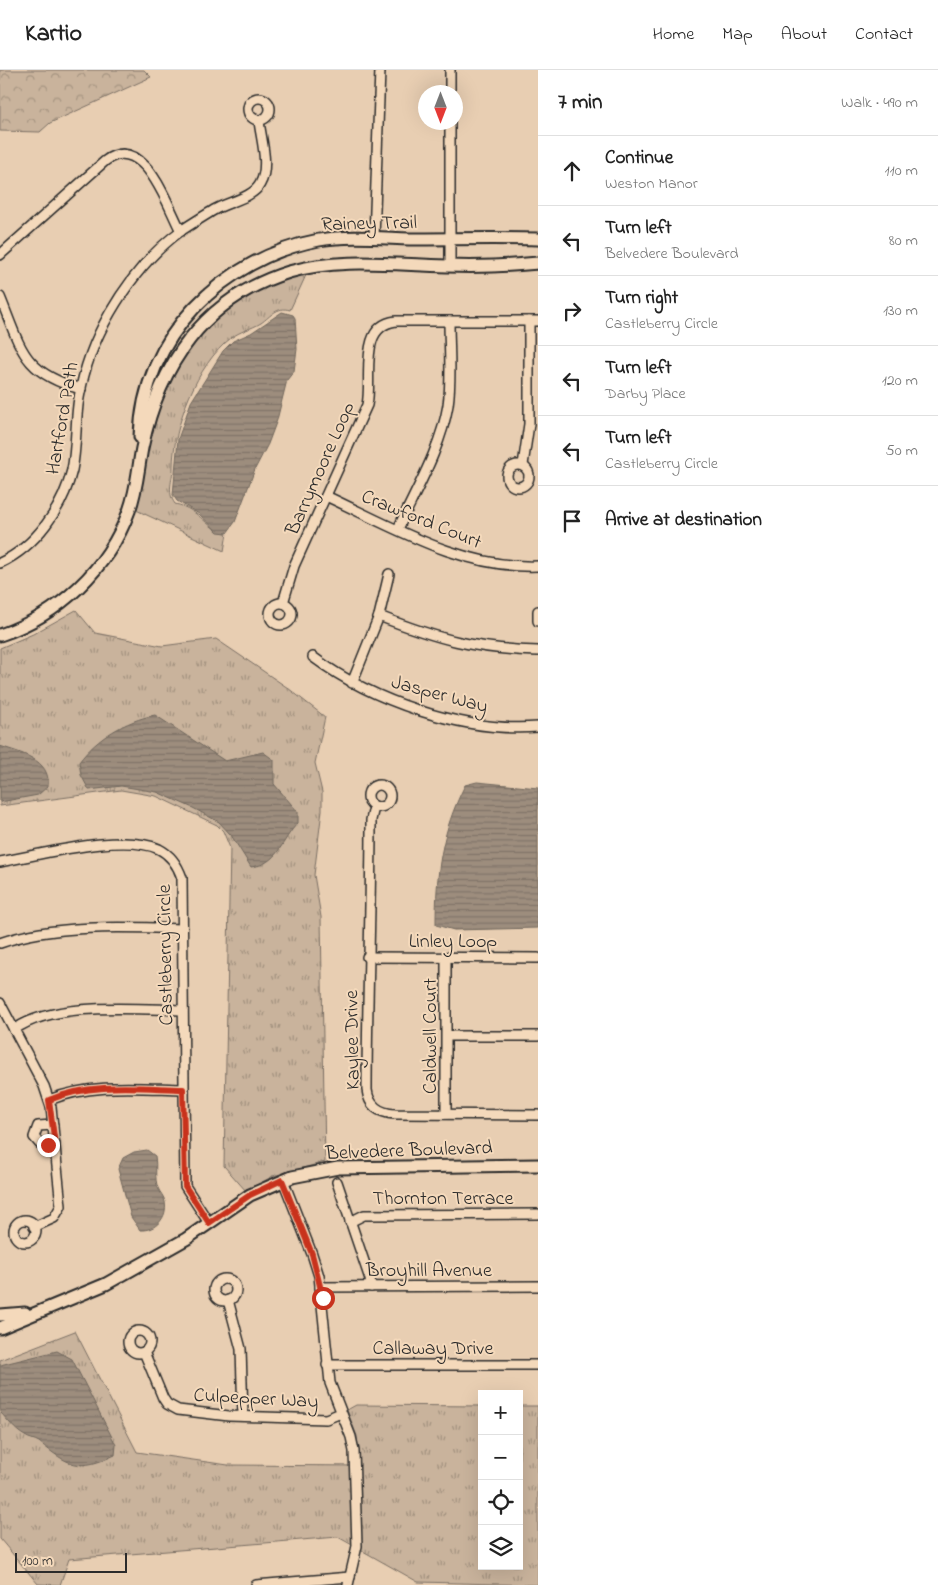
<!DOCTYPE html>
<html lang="en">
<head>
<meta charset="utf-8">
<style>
  :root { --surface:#fff; --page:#f6f6f6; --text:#222; --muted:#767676; --line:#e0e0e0 }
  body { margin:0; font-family:"Indie Flower",sans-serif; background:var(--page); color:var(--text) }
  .controls { position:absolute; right:15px; bottom:15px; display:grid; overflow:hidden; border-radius:0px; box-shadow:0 5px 20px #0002 }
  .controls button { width:45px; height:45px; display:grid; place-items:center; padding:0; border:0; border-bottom:1px solid var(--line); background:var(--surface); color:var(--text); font:25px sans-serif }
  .compass { position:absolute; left:418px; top:15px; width:45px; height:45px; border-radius:50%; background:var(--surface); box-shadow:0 5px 20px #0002; rotate:180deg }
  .scale { position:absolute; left:15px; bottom:12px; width:112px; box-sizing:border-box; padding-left:5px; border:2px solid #2b2b2b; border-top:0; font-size:14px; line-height:18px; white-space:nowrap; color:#2b2b2b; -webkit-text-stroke:4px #f4d9bb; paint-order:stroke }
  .stop { position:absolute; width:15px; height:15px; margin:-11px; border:4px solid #c8321e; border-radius:50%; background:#fff }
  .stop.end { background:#c8321e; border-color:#fff; box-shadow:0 1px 5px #0008 }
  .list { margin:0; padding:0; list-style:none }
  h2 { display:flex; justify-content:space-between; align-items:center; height:65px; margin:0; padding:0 20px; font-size:21px }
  h2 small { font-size:16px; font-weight:400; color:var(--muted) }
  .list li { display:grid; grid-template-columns:32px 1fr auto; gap:15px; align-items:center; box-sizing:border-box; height:70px; padding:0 20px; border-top:1px solid var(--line) }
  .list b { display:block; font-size:19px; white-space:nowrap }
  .list p { margin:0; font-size:16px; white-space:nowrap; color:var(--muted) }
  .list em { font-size:16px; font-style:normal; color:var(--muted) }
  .icon { flex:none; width:28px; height:28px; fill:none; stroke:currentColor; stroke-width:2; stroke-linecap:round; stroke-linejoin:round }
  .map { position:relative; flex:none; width:538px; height:1515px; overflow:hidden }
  header { display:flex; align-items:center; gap:30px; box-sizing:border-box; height:70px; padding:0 25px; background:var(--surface); border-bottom:1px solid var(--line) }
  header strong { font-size:24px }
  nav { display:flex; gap:28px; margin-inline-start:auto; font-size:18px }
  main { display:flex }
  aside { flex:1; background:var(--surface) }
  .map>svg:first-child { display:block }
  .grass { fill:url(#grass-tufts); stroke:#7a6f64 }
  .forest { fill:url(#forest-crowns); stroke:#7a6f64 }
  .water { fill:url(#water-rules); stroke:#6f665c }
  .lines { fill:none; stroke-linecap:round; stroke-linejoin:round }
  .minor-casing { stroke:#2b2b2b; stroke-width:12 }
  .tertiary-casing { stroke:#2b2b2b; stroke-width:15 }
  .minor { stroke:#f4d9bb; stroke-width:9 }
  .tertiary { stroke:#f4d9bb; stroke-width:11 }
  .route { stroke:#c8321e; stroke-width:6 }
  .labels { text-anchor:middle; stroke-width:4; stroke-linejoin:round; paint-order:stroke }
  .street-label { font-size:20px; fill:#2b2b2b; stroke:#f4d9bb }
</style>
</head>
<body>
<header>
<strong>Kartio</strong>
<nav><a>Home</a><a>Map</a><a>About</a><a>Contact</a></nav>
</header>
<main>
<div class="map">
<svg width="538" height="1515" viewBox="0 0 538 1515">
  <defs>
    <pattern id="grass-tufts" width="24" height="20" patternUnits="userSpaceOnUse" patternTransform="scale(1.25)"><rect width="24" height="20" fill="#c9b39c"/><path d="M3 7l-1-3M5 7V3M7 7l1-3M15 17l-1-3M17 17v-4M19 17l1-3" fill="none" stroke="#a3927f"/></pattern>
    <pattern id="forest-crowns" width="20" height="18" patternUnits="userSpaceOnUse" patternTransform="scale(1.25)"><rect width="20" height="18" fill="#c9b39c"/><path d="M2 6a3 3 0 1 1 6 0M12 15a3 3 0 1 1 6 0" fill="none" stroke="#a3927f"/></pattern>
    <pattern id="water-rules" width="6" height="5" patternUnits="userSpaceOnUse" patternTransform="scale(1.25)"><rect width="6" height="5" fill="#9d8d7d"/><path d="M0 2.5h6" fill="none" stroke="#807367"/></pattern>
  </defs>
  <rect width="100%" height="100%" fill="#e8ceb2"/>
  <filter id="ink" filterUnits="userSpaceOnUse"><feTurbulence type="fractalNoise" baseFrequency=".02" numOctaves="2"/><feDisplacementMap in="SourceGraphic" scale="10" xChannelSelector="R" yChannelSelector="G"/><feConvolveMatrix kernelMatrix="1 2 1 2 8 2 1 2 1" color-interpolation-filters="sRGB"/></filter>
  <g filter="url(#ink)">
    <g class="grass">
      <path d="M307 203 290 240C277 236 271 246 261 253 251 259 240 261 231 268 197 294 173 356 173 397 173 411 166 421 175 434 200 439 209 462 227 463L224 481 134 439 146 379 159 329 187 278 222 242 259 219Z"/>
      <polygon points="76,540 95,563 162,576 216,569 288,618 325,647 315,693 322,722 322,740 314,805 321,847 325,1092 273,1106 246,1121 224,1096 230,778 223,761 217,755 156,726 121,720 0,736 0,578 33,564"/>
      <polygon points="75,1261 137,1382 228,1395 360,1396 357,1366 347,1340 356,1335 482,1336 482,1496 519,1496 519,1336 538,1336 538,1515 418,1512 338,1467 69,1489 60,1515 38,1514 0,1469 0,1290"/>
    </g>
    <polygon class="forest" points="0,0 144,0 151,7 50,53 40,62 0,61"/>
    <g class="water">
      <polygon points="282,242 293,245 295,248 297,279 294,301 287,310 277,350 268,374 255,399 235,452 227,463 218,462 199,444 177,431 173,425 178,369 191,332 223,281 233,271 251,263"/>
      <path d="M155 645 225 691 263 682 274 690V714L298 742V753C281 770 279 794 251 797L231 765 219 752 193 738 157 722 121 716 89 720 81 705 79 692C97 668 125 651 155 645Z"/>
      <path d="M0 676C20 683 51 689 48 716L38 725 0 732Z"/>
      <path d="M477 712 538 718V858L454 860 436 855C436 802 441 763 465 715Z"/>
      <path d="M147 1080 155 1086C157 1097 154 1108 158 1118 160 1123 164 1126 165 1132 168 1147 156 1161 140 1160L131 1147 118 1099 123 1088 134 1082Z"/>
      <path d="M57 1281 72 1289 116 1375 115 1385C79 1402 69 1396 39 1372 34 1369 29 1369 25 1366 14 1360 8 1350 0 1342V1295Z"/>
    </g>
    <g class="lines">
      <g class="minor-casing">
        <g id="minor">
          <polyline points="450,22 450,0"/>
          <circle cx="259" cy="39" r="11"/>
          <polyline points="450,52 450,196"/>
          <polyline points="374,168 380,0"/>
          <path d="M0 185 105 91C144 62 167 135 181 161"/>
          <path d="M0 227C21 278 22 303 81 319"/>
          <circle cx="518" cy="406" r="11"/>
          <polyline points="523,395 529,354 529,251"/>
          <path d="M326 426C393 457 462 499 538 496"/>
          <path d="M398 459C416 420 441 378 448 335 452 308 449 279 449 251"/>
          <path d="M0 493C36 476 63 438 72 400 77 376 75 351 79 328 84 298 95 269 110 243 128 212 153 181 182 160 193 153 204 146 214 140 227 132 253 128 260 114 270 97 261 69 259 51"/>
          <circle cx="281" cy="544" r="11"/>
          <path d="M283 533 294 496 367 335C373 308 357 256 396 251H538"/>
          <polyline points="538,541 538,551"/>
          <path d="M379 546C438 569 474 579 538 581"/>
          <path d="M313 587C372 631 464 663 538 657"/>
          <polyline points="352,613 379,546 389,504"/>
          <circle cx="379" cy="726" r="11"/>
          <path d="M374 737 371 750C371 840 367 930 367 1020 369 1036 379 1043 395 1044L538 1045"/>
          <path d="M0 792C40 785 123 762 159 779 171 785 178 796 182 808L185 1116 209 1153"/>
          <path d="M0 873C52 854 127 857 182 859"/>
          <polyline points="367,887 538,888"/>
          <polyline points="446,887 446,1044"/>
          <polyline points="0,933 44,1016 51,1037 61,1136 54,1148 34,1157"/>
          <path d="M14 960C53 931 135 939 183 940"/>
          <polyline points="447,966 538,966"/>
          <path d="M49 1030C91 1013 138 1018 183 1019"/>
          <polyline points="53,1055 38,1056 34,1067 40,1074 55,1074"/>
          <polyline points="283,1110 312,1184 319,1206 330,1313 351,1367 354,1381 357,1476 348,1515"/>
          <polyline points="337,1112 370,1209 371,1217"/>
          <circle cx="25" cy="1161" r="11"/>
          <polyline points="350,1152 364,1145 538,1144"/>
          <circle cx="225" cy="1220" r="11"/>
          <polyline points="320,1217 538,1216"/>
          <polyline points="228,1230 241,1279 243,1346"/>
          <circle cx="139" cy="1272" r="11"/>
          <polyline points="144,1282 163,1328 167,1334 178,1340 229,1346 326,1349 341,1343"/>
          <polyline points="327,1295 538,1295"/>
          <polyline points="256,1515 350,1507"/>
        </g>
      </g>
      <g class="tertiary-casing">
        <g id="tertiary">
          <path d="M140 367C142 267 223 188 319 170 348 165 380 168 409 169 452 169 495 168 538 169"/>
          <path d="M0 565C59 545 108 499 129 441 137 420 138 399 142 378 159 294 205 228 289 202 339 187 396 195 447 196 477 197 508 196 538 193"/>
          <polyline points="0,1245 25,1243"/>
          <polyline points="0,1258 106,1214 186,1169 250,1125 292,1107 338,1098 538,1095"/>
        </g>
      </g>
      <use href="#minor" class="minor"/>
      <use href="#tertiary" class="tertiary"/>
    </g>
  </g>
  <g class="lines" filter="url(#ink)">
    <path class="route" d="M48 1075 55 1074 49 1030C91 1012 139 1018 183 1019L185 1116 209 1153 250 1125 282 1110 312 1184 323 1228"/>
  </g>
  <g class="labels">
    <g class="street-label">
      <text transform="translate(369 152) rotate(-1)" y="7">Rainey Trail</text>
      <text transform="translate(61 348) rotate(-80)" y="7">Hartford Path</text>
      <text transform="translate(319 398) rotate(-66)" y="7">Barrymoore Loop</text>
      <text transform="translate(422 448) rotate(22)" y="7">Crawford Court</text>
      <text transform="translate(440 623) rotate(15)" y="7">Jasper Way</text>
      <text x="453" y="877">Linley Loop</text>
      <text transform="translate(164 885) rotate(-91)" y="7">Castleberry Circle</text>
      <text transform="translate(429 966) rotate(-90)" y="7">Caldwell Court</text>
      <text transform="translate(351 970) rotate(-91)" y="7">Kaylee Drive</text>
      <text transform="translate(409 1079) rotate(-2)" y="7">Belvedere Boulevard</text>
      <text x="443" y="1134">Thornton Terrace</text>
      <text x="429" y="1206">Broyhill Avenue</text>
      <text x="433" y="1284">Callaway Drive</text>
      <text transform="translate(256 1327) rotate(3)" y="7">Culpepper Way</text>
    </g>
  </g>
</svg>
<div class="controls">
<button>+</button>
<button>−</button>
<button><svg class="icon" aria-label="locate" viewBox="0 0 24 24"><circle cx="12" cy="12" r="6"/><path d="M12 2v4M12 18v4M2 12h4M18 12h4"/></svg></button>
<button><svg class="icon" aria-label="layers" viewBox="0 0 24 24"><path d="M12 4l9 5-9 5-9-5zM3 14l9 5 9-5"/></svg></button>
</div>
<svg class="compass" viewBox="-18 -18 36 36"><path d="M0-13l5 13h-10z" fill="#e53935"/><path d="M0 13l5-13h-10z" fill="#767676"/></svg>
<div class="scale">100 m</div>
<div class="stop" style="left:323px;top:1228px"></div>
<div class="stop end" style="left:48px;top:1075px"></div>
</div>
<aside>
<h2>7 min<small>Walk · 490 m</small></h2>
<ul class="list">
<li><svg class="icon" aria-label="ahead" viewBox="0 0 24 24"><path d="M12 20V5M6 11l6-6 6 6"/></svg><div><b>Continue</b><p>Weston Manor</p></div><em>110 m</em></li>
<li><svg class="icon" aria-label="left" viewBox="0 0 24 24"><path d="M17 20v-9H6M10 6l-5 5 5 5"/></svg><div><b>Turn left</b><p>Belvedere Boulevard</p></div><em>80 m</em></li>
<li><svg class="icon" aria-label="right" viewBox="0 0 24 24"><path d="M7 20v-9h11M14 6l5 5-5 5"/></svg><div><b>Turn right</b><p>Castleberry Circle</p></div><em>130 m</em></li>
<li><svg class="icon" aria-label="left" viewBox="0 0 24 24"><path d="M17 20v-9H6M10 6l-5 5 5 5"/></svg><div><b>Turn left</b><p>Darby Place</p></div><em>120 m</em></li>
<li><svg class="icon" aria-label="left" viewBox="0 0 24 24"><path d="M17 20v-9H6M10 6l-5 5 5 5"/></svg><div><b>Turn left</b><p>Castleberry Circle</p></div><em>50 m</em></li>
<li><svg class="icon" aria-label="arrive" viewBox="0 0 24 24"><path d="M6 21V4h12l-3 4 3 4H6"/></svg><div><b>Arrive at destination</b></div></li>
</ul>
</aside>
</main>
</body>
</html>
